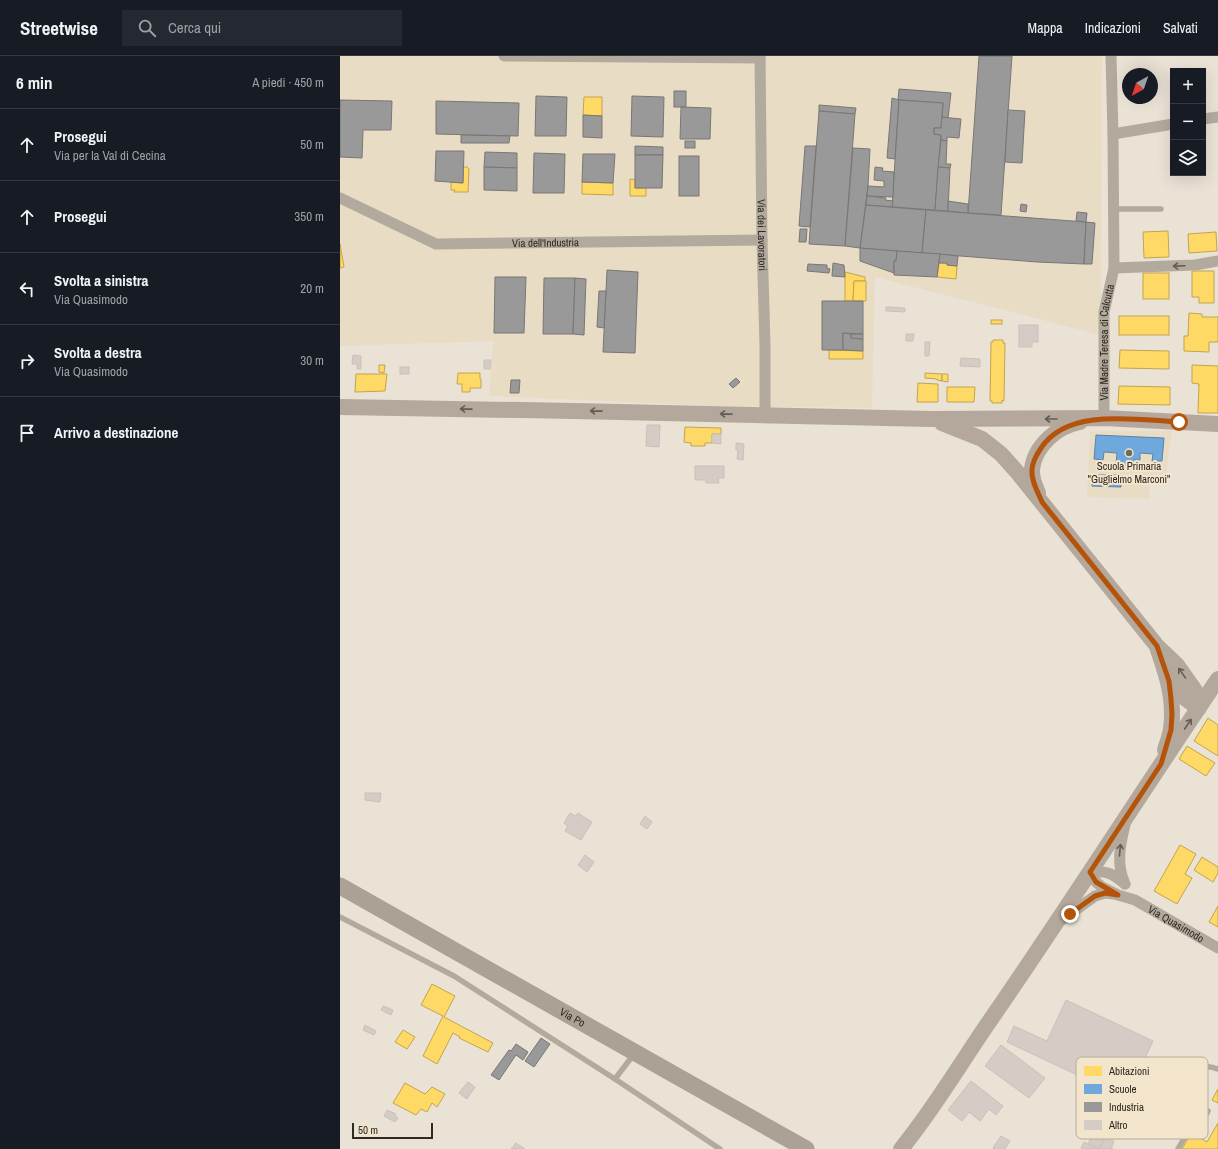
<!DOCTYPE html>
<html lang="it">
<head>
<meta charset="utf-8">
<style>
  :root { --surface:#171b24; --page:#242831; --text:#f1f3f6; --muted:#9ea1a6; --line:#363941 }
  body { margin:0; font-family:"Archivo Narrow",sans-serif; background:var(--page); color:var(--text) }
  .controls { position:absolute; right:12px; top:12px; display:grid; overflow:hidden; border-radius:0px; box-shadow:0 4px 16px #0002 }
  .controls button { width:36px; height:36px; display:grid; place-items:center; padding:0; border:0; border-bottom:1px solid var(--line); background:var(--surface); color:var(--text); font:20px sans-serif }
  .compass { position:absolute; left:782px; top:12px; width:36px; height:36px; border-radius:50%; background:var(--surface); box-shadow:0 4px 16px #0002; rotate:220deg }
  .scale { position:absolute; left:12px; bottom:10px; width:81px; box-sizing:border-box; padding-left:4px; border:2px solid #2f2920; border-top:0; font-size:11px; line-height:14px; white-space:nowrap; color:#2f2920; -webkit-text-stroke:3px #f3e4cc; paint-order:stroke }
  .stop { position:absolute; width:12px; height:12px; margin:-9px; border:3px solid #b45309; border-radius:50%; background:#fff }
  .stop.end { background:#b45309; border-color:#fff; box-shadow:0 1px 4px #0008 }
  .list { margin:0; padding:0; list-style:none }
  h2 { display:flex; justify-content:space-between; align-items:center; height:52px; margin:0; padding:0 16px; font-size:17px }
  h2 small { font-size:13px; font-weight:400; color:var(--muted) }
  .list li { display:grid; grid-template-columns:26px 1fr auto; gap:12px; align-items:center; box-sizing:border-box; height:72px; padding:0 16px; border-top:1px solid var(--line) }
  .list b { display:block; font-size:15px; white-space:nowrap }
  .list p { margin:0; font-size:13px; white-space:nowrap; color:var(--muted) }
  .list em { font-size:13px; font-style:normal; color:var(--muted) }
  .icon { flex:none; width:22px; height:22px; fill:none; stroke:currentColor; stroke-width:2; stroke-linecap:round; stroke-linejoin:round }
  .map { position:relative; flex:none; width:878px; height:1093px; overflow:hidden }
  header { display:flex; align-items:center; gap:24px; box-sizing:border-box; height:56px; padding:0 20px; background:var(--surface); border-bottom:1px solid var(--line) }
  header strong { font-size:19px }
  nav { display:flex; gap:22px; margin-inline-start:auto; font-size:14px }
  .search { width:280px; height:36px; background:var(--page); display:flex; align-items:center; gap:10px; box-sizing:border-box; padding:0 14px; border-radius:0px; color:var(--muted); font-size:15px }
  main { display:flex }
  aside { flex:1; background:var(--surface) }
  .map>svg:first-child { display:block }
  .built { fill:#e9dcc5 }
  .homes { fill:#ffd966; stroke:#c1a451 }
  .schools { fill:#6fa8dc; stroke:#5c82a4 }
  .industry { fill:#999; stroke:#797775 }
  .building { fill:#d5ccc5; stroke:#c9c0b9 }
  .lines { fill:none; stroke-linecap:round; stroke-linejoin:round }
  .lane { stroke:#b3aa9e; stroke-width:5.5 }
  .street { stroke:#b3aa9e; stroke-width:11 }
  .secondary { stroke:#b3a89b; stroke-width:16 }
  .primary { stroke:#aba194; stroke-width:17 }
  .oneway { stroke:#645d52 }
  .oneway2 { stroke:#645c51 }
  .route { stroke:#b45309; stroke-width:5 }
  .poi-dot { fill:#706a5f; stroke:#f3e4cc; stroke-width:1.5 }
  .labels { text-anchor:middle; stroke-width:4; stroke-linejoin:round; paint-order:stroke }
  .street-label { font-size:11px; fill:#2f2920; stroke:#f3e4cc }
  .poi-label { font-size:11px; fill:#2f2920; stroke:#f3e4cc }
  .key { fill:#f3e4cc; stroke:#b8ac98; stroke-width:1 }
  .key-label { font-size:11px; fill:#2f2920 }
</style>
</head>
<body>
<header>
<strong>Streetwise</strong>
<div class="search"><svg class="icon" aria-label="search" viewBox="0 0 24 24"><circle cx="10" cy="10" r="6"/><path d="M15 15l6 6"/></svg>Cerca qui</div>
<nav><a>Mappa</a><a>Indicazioni</a><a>Salvati</a></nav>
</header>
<main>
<aside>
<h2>6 min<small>A piedi · 450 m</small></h2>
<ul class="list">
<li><svg class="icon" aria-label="ahead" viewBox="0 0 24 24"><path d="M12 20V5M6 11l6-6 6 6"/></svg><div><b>Prosegui</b><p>Via per la Val di Cecina</p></div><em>50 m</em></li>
<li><svg class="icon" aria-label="ahead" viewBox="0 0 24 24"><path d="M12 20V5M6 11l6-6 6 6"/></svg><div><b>Prosegui</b></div><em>350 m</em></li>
<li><svg class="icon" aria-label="left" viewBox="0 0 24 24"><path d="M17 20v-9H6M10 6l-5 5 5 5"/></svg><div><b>Svolta a sinistra</b><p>Via Quasimodo</p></div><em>20 m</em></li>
<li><svg class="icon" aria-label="right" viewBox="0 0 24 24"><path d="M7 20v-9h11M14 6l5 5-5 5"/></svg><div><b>Svolta a destra</b><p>Via Quasimodo</p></div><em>30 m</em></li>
<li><svg class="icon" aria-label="arrive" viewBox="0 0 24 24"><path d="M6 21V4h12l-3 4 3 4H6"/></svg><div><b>Arrivo a destinazione</b></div></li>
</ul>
</aside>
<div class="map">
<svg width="878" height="1093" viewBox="0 0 878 1093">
  <rect width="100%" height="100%" fill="#eae2d5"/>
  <g class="built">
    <polygon points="0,0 762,0 761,251 760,279 535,221 532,352 378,350 149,340 153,285 0,290"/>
    <polygon points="750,375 832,375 826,420 810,420 809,443 747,441"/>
  </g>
  <g class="homes">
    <polygon points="244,41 262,41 262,60 243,59"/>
    <polygon points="123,111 127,111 129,113 128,136 114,136 115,134 111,134 111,126 123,127"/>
    <polygon points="290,123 295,124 295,132 306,132 306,140 290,140"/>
    <polygon points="242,126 273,127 273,139 242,138"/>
    <polygon points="828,175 829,201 804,202 803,176"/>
    <polygon points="876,176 877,195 849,197 848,178"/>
    <polygon points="0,188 4,211 0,212"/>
    <polygon points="599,207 607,207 607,209 617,210 616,223 597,221"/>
    <polygon points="852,215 874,215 874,247 859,247 859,241 852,241"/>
    <polygon points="505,216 525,221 525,225 514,225 513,245 505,245"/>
    <rect x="803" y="217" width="26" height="26"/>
    <polygon points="514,225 526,225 526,245 513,245"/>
    <polygon points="849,257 862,258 862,261 878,261 878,286 869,286 869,296 844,295 844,280 848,280"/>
    <rect x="779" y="260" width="50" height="19"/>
    <rect x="651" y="264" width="11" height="4"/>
    <polygon points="653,284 663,284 663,287 665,287 664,345 662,344 662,347 652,347 652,345 650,345 651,286 653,286"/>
    <polygon points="489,294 523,295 523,303 489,303"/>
    <polygon points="780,294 829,295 829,313 779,312"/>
    <polygon points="39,309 45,309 44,317 39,316"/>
    <polygon points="852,309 878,310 878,357 858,357 859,328 852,327"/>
    <polygon points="118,317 140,317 140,323 141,323 141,332 130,332 130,336 122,336 122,328 117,328"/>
    <polygon points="585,317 602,318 602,325 597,324 597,323 585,322"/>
    <polygon points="16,318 47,318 45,335 15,336"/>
    <polygon points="602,318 608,318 608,326 602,325"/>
    <polygon points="578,327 598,328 598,346 577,346"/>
    <polygon points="779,330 830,331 830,349 778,348"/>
    <polygon points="607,331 635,331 634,346 607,346"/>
    <polygon points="345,371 381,372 381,378 372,378 372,387 365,387 365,390 351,390 351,387 344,386"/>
    <polygon points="868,662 878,669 878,700 854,685"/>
    <polygon points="847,690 875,707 866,720 839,703"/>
    <polygon points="840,789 856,798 845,818 852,822 837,848 814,835"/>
    <polygon points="862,801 878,811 878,817 873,826 854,814"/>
    <polygon points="878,850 878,871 869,866"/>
    <polygon points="92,928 115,940 104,961 153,987 148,996 119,982 120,981 113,977 97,1008 83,1000 103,960 81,949"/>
    <polygon points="63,974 75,981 67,993 55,986"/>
    <polygon points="65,1027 85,1038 92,1031 105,1038 97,1051 92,1047 87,1056 81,1053 76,1059 53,1047"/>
    <polygon points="878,1033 878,1047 872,1044"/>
    <polygon points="878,1067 878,1093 842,1093 853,1074 860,1079 859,1081 867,1086"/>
  </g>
  <g class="schools">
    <polygon points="756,379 824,382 822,405 812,405 813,398 800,397 800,404 793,404 793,410 776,409 777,397 764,396 763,404 754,403"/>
    <polygon points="752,419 781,419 781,431 752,430"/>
  </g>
  <g class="industry">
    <polygon points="639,0 672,0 661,159 628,157"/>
    <polygon points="559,33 611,37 608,62 602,61 603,47 559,44 558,43"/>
    <rect x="334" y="35" width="12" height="16"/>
    <polygon points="196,40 227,41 226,80 195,80"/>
    <polygon points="292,40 324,41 323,81 291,80"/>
    <polygon points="552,42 559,44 555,103 547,102"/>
    <polygon points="0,44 52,45 51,74 23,74 22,102 0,101"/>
    <polygon points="559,44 603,47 601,72 594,72 594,78 601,79 595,154 552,151"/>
    <polygon points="96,45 179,47 178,80 96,78"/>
    <polygon points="479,49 516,52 515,58 479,55"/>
    <polygon points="341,51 371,52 370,83 340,83"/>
    <polygon points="668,54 685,55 682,107 665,106"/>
    <polygon points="479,55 515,58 505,190 469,188"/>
    <polygon points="243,59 262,60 262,82 243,81"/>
    <polygon points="602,61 621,63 619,82 607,81 607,85 601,84 601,79 594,78 594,72 601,72"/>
    <polygon points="121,79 170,80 169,87 121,87"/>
    <polygon points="601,84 607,85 606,108 611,108 610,112 598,111"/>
    <rect x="345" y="85" width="10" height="7"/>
    <polygon points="295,90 323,91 323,99 295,99"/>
    <polygon points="465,90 476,90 470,171 459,170"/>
    <polygon points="513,92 530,93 528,130 520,192 505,190"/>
    <polygon points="96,95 124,95 123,127 95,125"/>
    <polygon points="145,96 177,97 177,112 144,111"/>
    <polygon points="194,97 225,98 224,137 193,137"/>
    <polygon points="243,98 275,98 273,127 242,126"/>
    <polygon points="295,99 323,99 322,132 295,132"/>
    <rect x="339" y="100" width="20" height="40"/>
    <polygon points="144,111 177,112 177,135 144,134"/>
    <polygon points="535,111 543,112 542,115 554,116 553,141 527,140 528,130 544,131 544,125 534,124"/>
    <polygon points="598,111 610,112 608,155 595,154"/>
    <polygon points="527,140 546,142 545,144 553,145 552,151 526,149"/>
    <polygon points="608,145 628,148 628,157 608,155"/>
    <polygon points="681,148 687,149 686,156 680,155"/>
    <polygon points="526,149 586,154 582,197 520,192"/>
    <polygon points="586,154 746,166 744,208 697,206 582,197"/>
    <polygon points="737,156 747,157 746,166 736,165"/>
    <polygon points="746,166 755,167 752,208 744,208"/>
    <polygon points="460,173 467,173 466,186 459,186"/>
    <polygon points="520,192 557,195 556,205 554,205 554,217 520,205"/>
    <polygon points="557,195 600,198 597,221 554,219 554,205 556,205"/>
    <polygon points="600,198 618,200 617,210 607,209 607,207 599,207"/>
    <polygon points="493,207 504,209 505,221 492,220"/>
    <polygon points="468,208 487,209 487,212 490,213 489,217 467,215"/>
    <polygon points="267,214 298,216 295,297 263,296"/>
    <polygon points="155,221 186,221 184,277 154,277"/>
    <polygon points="204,222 235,222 233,278 203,278"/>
    <polygon points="235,222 246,223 244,279 233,278"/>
    <polygon points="259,235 266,235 264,272 257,271"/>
    <polygon points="482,245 523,245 523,278 503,277 503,294 482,294"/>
    <polygon points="503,277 511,278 511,282 523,283 523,295 503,294"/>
    <polygon points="511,278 523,278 523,283 511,282"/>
    <polygon points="396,322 400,326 393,332 389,328"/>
    <polygon points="171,324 180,324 179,337 170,337"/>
    <polygon points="201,982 210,988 194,1011 185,1005"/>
    <polygon points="176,988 188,996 183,1004 176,999 159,1024 151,1019 169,994 171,995"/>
  </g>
  <g class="building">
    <polygon points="546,251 565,252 565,256 546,255"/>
    <polygon points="679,269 698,269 698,286 692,286 692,291 679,291"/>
    <polygon points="566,278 574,278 573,285 566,285"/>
    <polygon points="585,286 590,286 589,300 585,300"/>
    <polygon points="13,299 21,300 21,313 17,313 17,308 12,308"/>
    <polygon points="621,302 640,303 640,311 620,310"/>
    <polygon points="144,304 151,304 150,313 144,313"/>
    <rect x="60" y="311" width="9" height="7"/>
    <polygon points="307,369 320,369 319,391 306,390"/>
    <polygon points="372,378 381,378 381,388 372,387"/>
    <polygon points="396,387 404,388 403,404 397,403 398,394 396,394"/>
    <polygon points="355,410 384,410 384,422 378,422 379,427 366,427 366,424 355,424"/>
    <polygon points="25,737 41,737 40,746 25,744"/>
    <polygon points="230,757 236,760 238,757 252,766 241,784 225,775 228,770 224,767"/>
    <polygon points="305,760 312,766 307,773 300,768"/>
    <polygon points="245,799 254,806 247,816 238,809"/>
    <polygon points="726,944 813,985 786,1042 667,986 674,970 707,985"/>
    <polygon points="43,950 53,954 51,959 41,954"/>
    <polygon points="25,969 36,975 34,979 23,974"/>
    <polygon points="661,989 705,1022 689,1042 645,1010"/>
    <polygon points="631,1025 663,1050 656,1059 649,1053 640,1065 629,1056 622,1065 608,1054"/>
    <polygon points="128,1026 135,1031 127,1043 119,1037"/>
    <polygon points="771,1041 789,1050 773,1083 766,1080 759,1093 748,1088"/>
    <polygon points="47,1054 56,1058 55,1060 58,1062 55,1066 44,1060"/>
    <polygon points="661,1080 670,1085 665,1093 654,1093 653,1092"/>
    <polygon points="766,1080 773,1083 772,1085 774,1086 771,1092 773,1093 759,1093"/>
    <polygon points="744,1086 748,1088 759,1093 744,1093 741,1092"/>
    <polygon points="176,1087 185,1093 171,1093"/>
  </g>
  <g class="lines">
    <g class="lane">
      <polyline points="774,153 821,153"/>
      <polyline points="0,861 114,920 275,1023 294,998"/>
      <polyline points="275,1023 380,1093"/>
      <path d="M800 1078C810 1061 828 1023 844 1014 854 1008 868 1010 878 1013"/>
      <polyline points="838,1093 852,1069 861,1067 868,1055"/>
    </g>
    <g class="street">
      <polyline points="164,0 420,2"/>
      <path id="s1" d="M420 0 422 184 425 289V359"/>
      <polyline points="771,0 773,78"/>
      <polyline points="863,63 878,61"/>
      <path id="s2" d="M0 142 96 188 422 184"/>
      <polyline points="774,212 855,209 878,205"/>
      <path id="s3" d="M764 362V256L774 212 773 78 833 68"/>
      <path id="s4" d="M785 828C772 817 768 815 750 816L756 826 762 831 778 839 795 844 878 892"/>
      <path d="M785 828C776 808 780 789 785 769"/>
      <polyline points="723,863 755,840 765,837 774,838"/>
    </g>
    <g class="secondary">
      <polyline points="0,351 235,355 592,363 764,362 878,368"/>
      <polyline points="602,367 642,383 661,398 678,417 817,590 837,609 854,633 861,648"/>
      <path d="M698 437C695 430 691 421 692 413 695 389 718 370 740 366"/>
      <path d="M818 594C827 620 835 644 831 673 830 680 827 687 825 694"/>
      <path d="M829 625C839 638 845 643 859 652"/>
      <path d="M561 1093C594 1053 620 1008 649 966 727 853 801 737 878 623"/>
    </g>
    <path class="primary" id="s5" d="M0 830 466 1093"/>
  </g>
  <defs><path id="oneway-shaft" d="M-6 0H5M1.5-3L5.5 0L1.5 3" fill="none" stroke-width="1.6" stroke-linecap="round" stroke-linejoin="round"/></defs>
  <g class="oneway">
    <use href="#oneway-shaft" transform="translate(839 210) rotate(178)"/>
    <use href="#oneway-shaft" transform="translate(780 794) rotate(-85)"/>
  </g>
  <g class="oneway2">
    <use href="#oneway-shaft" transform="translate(126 353) rotate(-179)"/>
    <use href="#oneway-shaft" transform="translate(256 355) rotate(-179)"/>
    <use href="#oneway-shaft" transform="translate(386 358) rotate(-179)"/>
    <use href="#oneway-shaft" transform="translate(711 363) rotate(180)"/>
    <use href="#oneway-shaft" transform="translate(842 617) rotate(-125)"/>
    <use href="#oneway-shaft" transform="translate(848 668) rotate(-56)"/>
  </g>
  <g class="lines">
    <path class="route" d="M730 858 755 840 765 837 778 839 756 826 750 816 821 708 831 674 832 658 831 643 829 625 817 590 702 446C698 436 691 425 692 414 692 407 697 398 701 392 728 351 797 364 839 366"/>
  </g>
  <circle class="poi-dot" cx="789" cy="397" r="4"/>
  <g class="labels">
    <g class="street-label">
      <text dy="4" stroke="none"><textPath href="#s1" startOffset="179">Via dei Lavoratori</textPath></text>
      <text dy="4" stroke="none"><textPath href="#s2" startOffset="216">Via dell'Industria</textPath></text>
      <text dy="4" stroke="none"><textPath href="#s3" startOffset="76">Via Madre Teresa di Calcutta</textPath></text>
      <text dy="4" stroke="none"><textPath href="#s4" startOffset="141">Via Quasimodo</textPath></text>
      <text dy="4" stroke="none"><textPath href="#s5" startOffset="267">Via Po</textPath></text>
    </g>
    <g class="poi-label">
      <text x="789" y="414">Scuola Primaria<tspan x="789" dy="13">"Guglielmo Marconi"</tspan></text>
    </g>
  </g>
  <rect x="736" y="1001" width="132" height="82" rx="6" class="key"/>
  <rect x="744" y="1010" width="18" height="10" fill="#ffd966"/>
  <rect x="744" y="1028" width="18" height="10" fill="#6fa8dc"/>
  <rect x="744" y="1046" width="18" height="10" fill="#999"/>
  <rect x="744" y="1064" width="18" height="10" fill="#d5ccc5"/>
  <g class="key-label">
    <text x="769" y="1019">Abitazioni</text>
    <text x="769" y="1037">Scuole</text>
    <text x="769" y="1055">Industria</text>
    <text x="769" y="1073">Altro</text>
  </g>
</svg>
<div class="controls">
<button>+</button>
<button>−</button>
<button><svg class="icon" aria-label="layers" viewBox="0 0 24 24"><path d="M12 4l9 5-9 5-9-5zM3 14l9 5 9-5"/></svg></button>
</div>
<svg class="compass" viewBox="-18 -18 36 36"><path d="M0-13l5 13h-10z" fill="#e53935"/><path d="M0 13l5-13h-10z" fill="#9ea1a6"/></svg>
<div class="scale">50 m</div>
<div class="stop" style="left:839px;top:366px"></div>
<div class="stop end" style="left:730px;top:858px"></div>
</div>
</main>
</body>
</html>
